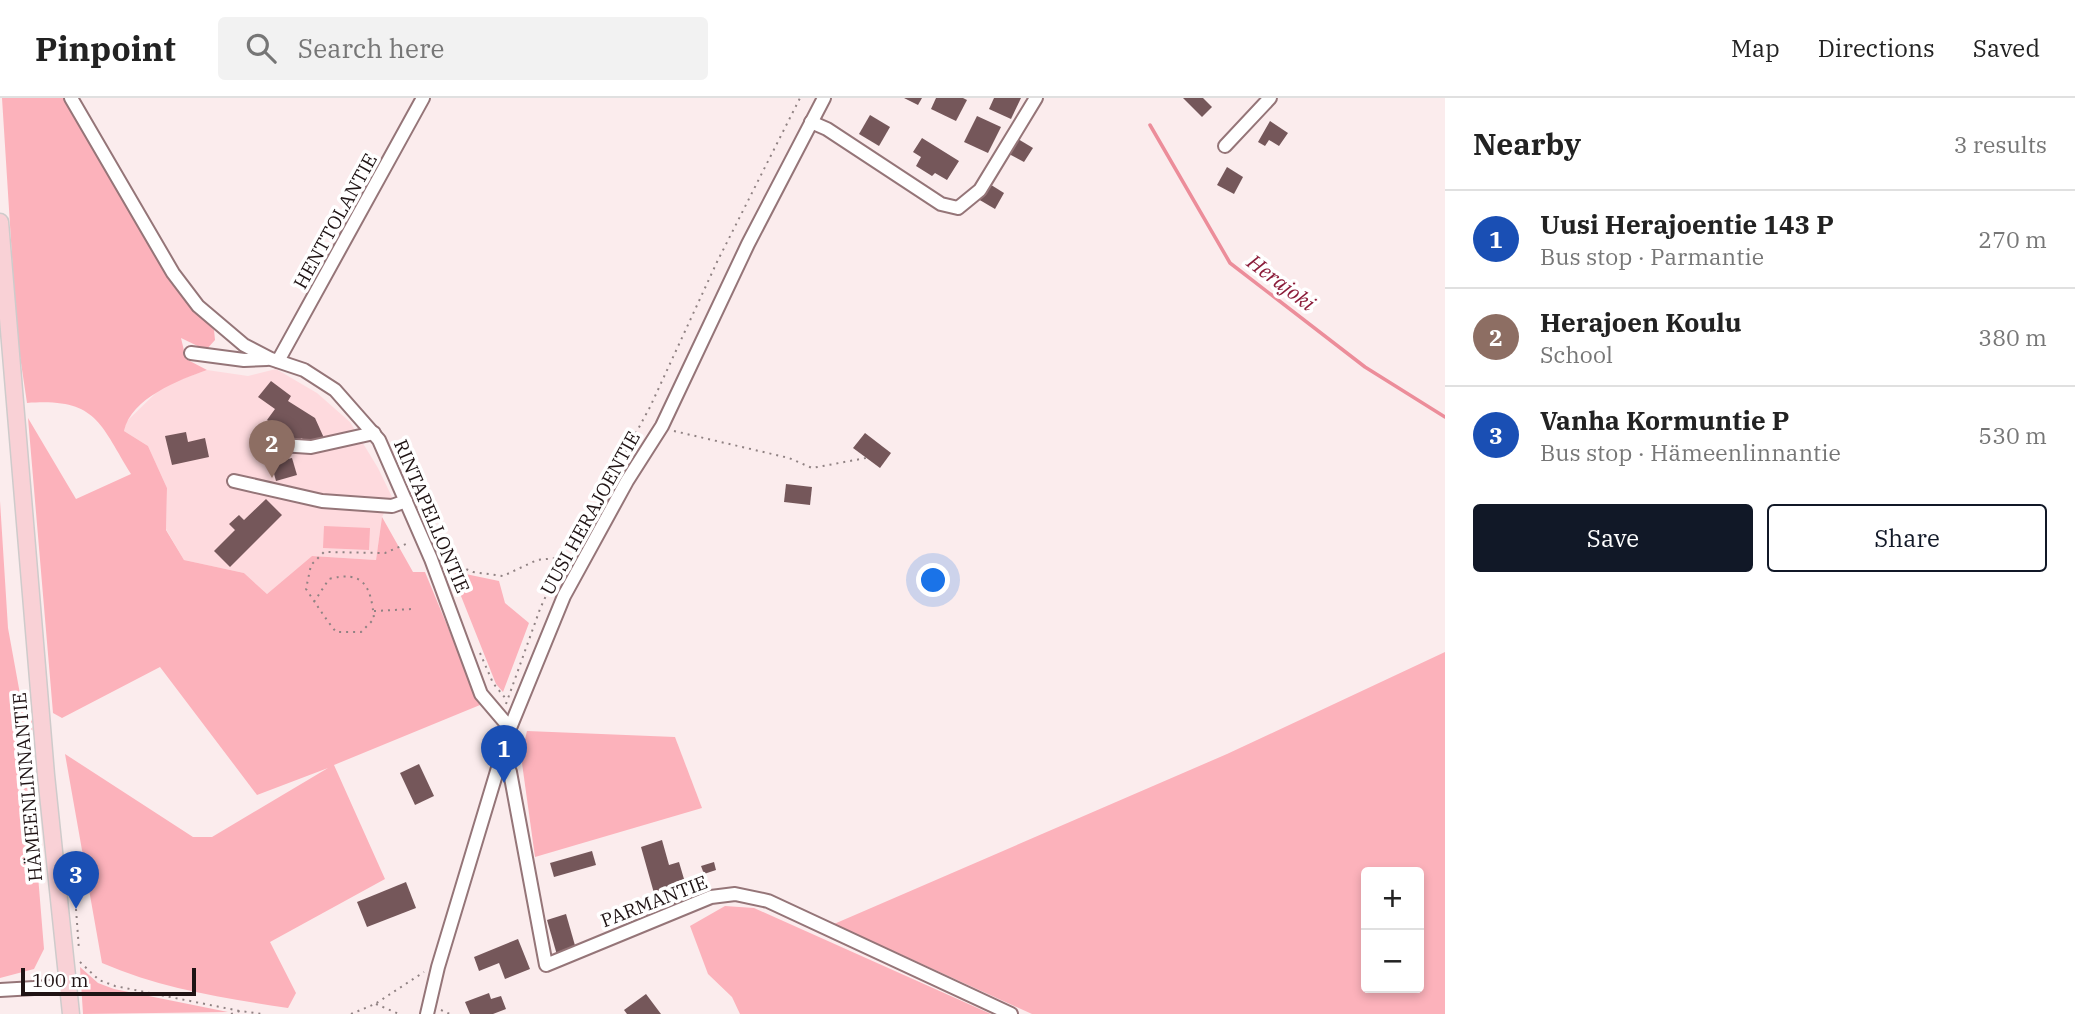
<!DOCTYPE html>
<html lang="en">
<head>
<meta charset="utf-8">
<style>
  :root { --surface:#fff; --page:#f2f2f2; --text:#222; --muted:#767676; --line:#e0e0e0; --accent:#111827 }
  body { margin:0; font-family:"IBM Plex Serif",serif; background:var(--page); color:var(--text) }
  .controls { position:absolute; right:21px; bottom:21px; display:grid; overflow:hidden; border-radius:7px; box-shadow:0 4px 10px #0003 }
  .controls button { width:63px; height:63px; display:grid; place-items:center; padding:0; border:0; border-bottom:2px solid var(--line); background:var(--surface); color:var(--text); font:35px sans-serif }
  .scale { position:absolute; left:21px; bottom:18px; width:175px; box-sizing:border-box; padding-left:7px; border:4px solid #1f1314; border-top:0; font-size:19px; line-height:24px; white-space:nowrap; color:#1f1314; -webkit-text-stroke:5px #fff; paint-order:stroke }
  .you { position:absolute; left:934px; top:483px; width:24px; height:24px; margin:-18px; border:5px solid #fff; border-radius:50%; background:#1a73e8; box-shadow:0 0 0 10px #1a73e833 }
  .badge { display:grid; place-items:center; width:46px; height:46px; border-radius:50%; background:var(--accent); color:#fff; font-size:23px; font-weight:700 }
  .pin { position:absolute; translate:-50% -58px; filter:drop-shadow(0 2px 4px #0008) }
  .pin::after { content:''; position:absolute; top:37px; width:24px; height:21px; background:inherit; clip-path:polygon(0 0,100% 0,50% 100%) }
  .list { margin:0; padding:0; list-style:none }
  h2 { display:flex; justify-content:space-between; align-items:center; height:91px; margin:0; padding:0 28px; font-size:30px }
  h2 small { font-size:23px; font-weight:400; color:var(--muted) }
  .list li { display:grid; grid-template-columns:46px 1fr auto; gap:21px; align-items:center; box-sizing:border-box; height:98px; padding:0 28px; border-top:2px solid var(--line) }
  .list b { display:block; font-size:26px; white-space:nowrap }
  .list p { margin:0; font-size:23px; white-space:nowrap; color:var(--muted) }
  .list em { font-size:23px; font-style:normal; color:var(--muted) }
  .actions { display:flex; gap:14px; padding:21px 28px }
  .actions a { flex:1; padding:16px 0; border:2px solid var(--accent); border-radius:7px; text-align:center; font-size:24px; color:var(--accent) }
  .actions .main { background:var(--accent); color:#fff }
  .icon { flex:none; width:38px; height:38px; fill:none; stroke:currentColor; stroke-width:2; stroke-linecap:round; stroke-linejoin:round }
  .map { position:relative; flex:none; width:1445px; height:916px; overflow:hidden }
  header { display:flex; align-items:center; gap:42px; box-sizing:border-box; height:98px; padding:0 35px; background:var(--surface); border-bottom:2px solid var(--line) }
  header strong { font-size:33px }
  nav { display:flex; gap:38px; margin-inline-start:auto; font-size:24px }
  .search { width:490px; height:63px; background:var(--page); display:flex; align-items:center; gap:18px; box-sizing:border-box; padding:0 24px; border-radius:7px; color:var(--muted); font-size:26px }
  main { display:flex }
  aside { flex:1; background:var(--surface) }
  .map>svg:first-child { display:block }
  .built { fill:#fedade }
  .green { fill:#fcb2bb; fill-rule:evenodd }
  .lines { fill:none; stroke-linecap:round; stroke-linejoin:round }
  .stream { stroke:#ec8d9a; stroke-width:3.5 }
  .building { fill:#75575a }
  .minor-casing { stroke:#957578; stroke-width:16 }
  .major-casing { stroke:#cecbcb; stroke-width:19 }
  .path { stroke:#908283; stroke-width:2; stroke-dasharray:2 5; stroke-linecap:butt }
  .minor { stroke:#fff; stroke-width:12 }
  .major { stroke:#f9d1d6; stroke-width:16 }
  .labels { text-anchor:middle; stroke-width:7; stroke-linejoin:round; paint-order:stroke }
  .street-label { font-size:19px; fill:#1f1314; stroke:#fff }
  .water-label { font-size:21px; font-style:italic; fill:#8b1c3a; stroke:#fff }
</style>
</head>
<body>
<header>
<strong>Pinpoint</strong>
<div class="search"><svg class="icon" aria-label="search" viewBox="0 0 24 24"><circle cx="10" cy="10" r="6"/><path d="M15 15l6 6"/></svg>Search here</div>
<nav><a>Map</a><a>Directions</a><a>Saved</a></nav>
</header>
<main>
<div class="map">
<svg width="1445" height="916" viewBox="0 0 1445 916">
  <rect width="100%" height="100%" fill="#fbeced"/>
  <polygon class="built" points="276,271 317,295 350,324 378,370 392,399 382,419 376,462 312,458 267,496 244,475 184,462 166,431 167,390 148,348 124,333 126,324 163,288 207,272 248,278"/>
  <g class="green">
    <path d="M2 0H65L171 185 214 232 215 242 206 252 181 240 186 261 207 272C179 282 131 300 124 333L148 348 167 390 166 432 184 462 244 475 267 496 312 458 376 462 382 419 413 474H425L480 607 334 667 385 781 270 844 296 895 288 910C224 900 162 891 102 865L65 656 193 739H212L328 670 257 697 160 569 62 620 53 615 28 320 76 401 131 376C99 324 96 300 27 305L17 238Z"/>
    <polygon points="0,403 8,530 26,629 32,621 35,741 44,851 34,871 0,880"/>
    <polygon points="324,428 370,430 369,452 323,450"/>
    <polygon points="456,474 499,483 505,505 529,525 503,594 496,586 453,478"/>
    <path d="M1445 554V916H1032L834 826 1227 656ZM1366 774H1419V890H1366Z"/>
    <polygon points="527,633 675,639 702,710 535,759 521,658"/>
    <polygon points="725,808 754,810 991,916 740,916 732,899 708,876 690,828"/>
    <polygon points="80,869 98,885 114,891 228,914 83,916"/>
  </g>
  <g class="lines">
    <polyline class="stream" points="1150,27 1230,165 1365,269 1445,319"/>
  </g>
  <g class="building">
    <polygon points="904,0 922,0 918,7"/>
    <polygon points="936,0 963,0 967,2 956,23 931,11"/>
    <polygon points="994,0 1021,0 1011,21 989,11"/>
    <polygon points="1183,0 1203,0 1212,9 1202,19"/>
    <polygon points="870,17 890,29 879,48 859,36"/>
    <polygon points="977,18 1001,29 988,55 964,44"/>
    <polygon points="1270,23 1288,35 1279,48 1269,42 1265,48 1258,44"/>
    <polygon points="922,40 959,63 947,82 935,75 932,78 916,68 921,59 913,54"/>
    <polygon points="1018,41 1033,50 1024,64 1009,56"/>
    <polygon points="1227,69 1243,79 1234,96 1217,87"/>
    <polygon points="988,85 1004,95 995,111 978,101"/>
    <polygon points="271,283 291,298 288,303 315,320 324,340 306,349 302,340 292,345 289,338 267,322 275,311 258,299"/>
    <polygon points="186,334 188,344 205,340 209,359 172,367 165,338"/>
    <polygon points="865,335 891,355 880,370 853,350"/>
    <polygon points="292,360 297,377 276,383 271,365"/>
    <polygon points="786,386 812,389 810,407 784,404"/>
    <polygon points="266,401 282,417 230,469 214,453 235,432 229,426 239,417 244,422"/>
    <polygon points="419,666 434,698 415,707 400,675"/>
    <polygon points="662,742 669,767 679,764 684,781 675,784 681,806 659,813 641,749"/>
    <polygon points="592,753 596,767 554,779 550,765"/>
    <polygon points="714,764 716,772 704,776 701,768"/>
    <polygon points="406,784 416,810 367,829 357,804"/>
    <polygon points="566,816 576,851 557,857 547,822"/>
    <polygon points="518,841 530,871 505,881 499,865 479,873 474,859"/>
    <polygon points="489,895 491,901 501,898 506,911 493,916 470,916 465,904"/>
    <polygon points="646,896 661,916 627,916 624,912"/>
  </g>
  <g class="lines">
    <g class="minor-casing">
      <g id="minor">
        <polyline points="71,0 173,175 198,208 244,247 271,261 304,272 335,292 379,342 431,461 481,596 510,630"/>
        <polyline points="811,24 827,31 941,106 958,110 980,92 1036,0"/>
        <polyline points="1225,48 1270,0"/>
        <polyline points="191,255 244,262 267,261"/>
        <polyline points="278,263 423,0"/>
        <polyline points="281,347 311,349 374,335"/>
        <polyline points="234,383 322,403 392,408 406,403"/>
        <polyline points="503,657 510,674 546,867 711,799 735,796 768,803 1011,916"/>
        <polyline points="0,892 68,888"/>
        <polyline points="427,916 438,869 510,630 564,498 627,383 662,328 748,146 824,0"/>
      </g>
    </g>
    <g class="major-casing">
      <polyline id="major" points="0,124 46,677 71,916"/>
    </g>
    <g class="path">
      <polyline points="674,333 789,360 812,370 866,360"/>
      <polyline points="447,463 473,474 503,478 537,462 557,460 565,454"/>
      <path d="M314 504 329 481C364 472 371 488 374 521L361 534H336C325 520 316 506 306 491L311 467 324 454 385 455 406 446"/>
      <polyline points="374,513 413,511"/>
      <polyline points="480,555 493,585 506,601"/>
      <polyline points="506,606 540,511 566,453 618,368 650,309 717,164 800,0"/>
      <polyline points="76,811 79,852"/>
      <polyline points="80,864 99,882 115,888 240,913"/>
      <polyline points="376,906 399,916"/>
      <polyline points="441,912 450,916"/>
      <polyline points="231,916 240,913 262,916"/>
      <polyline points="351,916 375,906 424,874"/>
    </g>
    <use href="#minor" class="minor"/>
    <use href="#major" class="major"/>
  </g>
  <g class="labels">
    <g class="street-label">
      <text transform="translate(335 123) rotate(-61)" y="7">HENTTOLANTIE</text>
      <text transform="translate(590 415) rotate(-61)" y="7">UUSI HERAJOENTIE</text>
      <text transform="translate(432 418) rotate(67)" y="7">RINTAPELLONTIE</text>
      <text transform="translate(27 689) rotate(-95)" y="7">HÄMEENLINNANTIE</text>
      <text transform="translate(654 803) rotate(-21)" y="7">PARMANTIE</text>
    </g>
    <g class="water-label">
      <text transform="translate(1281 185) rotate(37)" y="7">Herajoki</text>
    </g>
  </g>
</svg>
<div class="controls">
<button>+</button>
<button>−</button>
</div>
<div class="scale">100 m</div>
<div class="you"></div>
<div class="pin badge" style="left:504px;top:685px;background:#1a4fb4">1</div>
<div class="pin badge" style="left:272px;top:380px;background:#8d6e63">2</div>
<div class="pin badge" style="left:76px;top:811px;background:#1a4fb4">3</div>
</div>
<aside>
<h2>Nearby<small>3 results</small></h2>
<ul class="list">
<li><span class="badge" style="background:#1a4fb4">1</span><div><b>Uusi Herajoentie 143 P</b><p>Bus stop · Parmantie</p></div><em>270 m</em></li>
<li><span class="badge" style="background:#8d6e63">2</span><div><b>Herajoen Koulu</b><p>School</p></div><em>380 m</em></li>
<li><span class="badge" style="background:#1a4fb4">3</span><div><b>Vanha Kormuntie P</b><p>Bus stop · Hämeenlinnantie</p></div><em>530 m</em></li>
</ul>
<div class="actions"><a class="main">Save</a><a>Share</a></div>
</aside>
</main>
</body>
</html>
